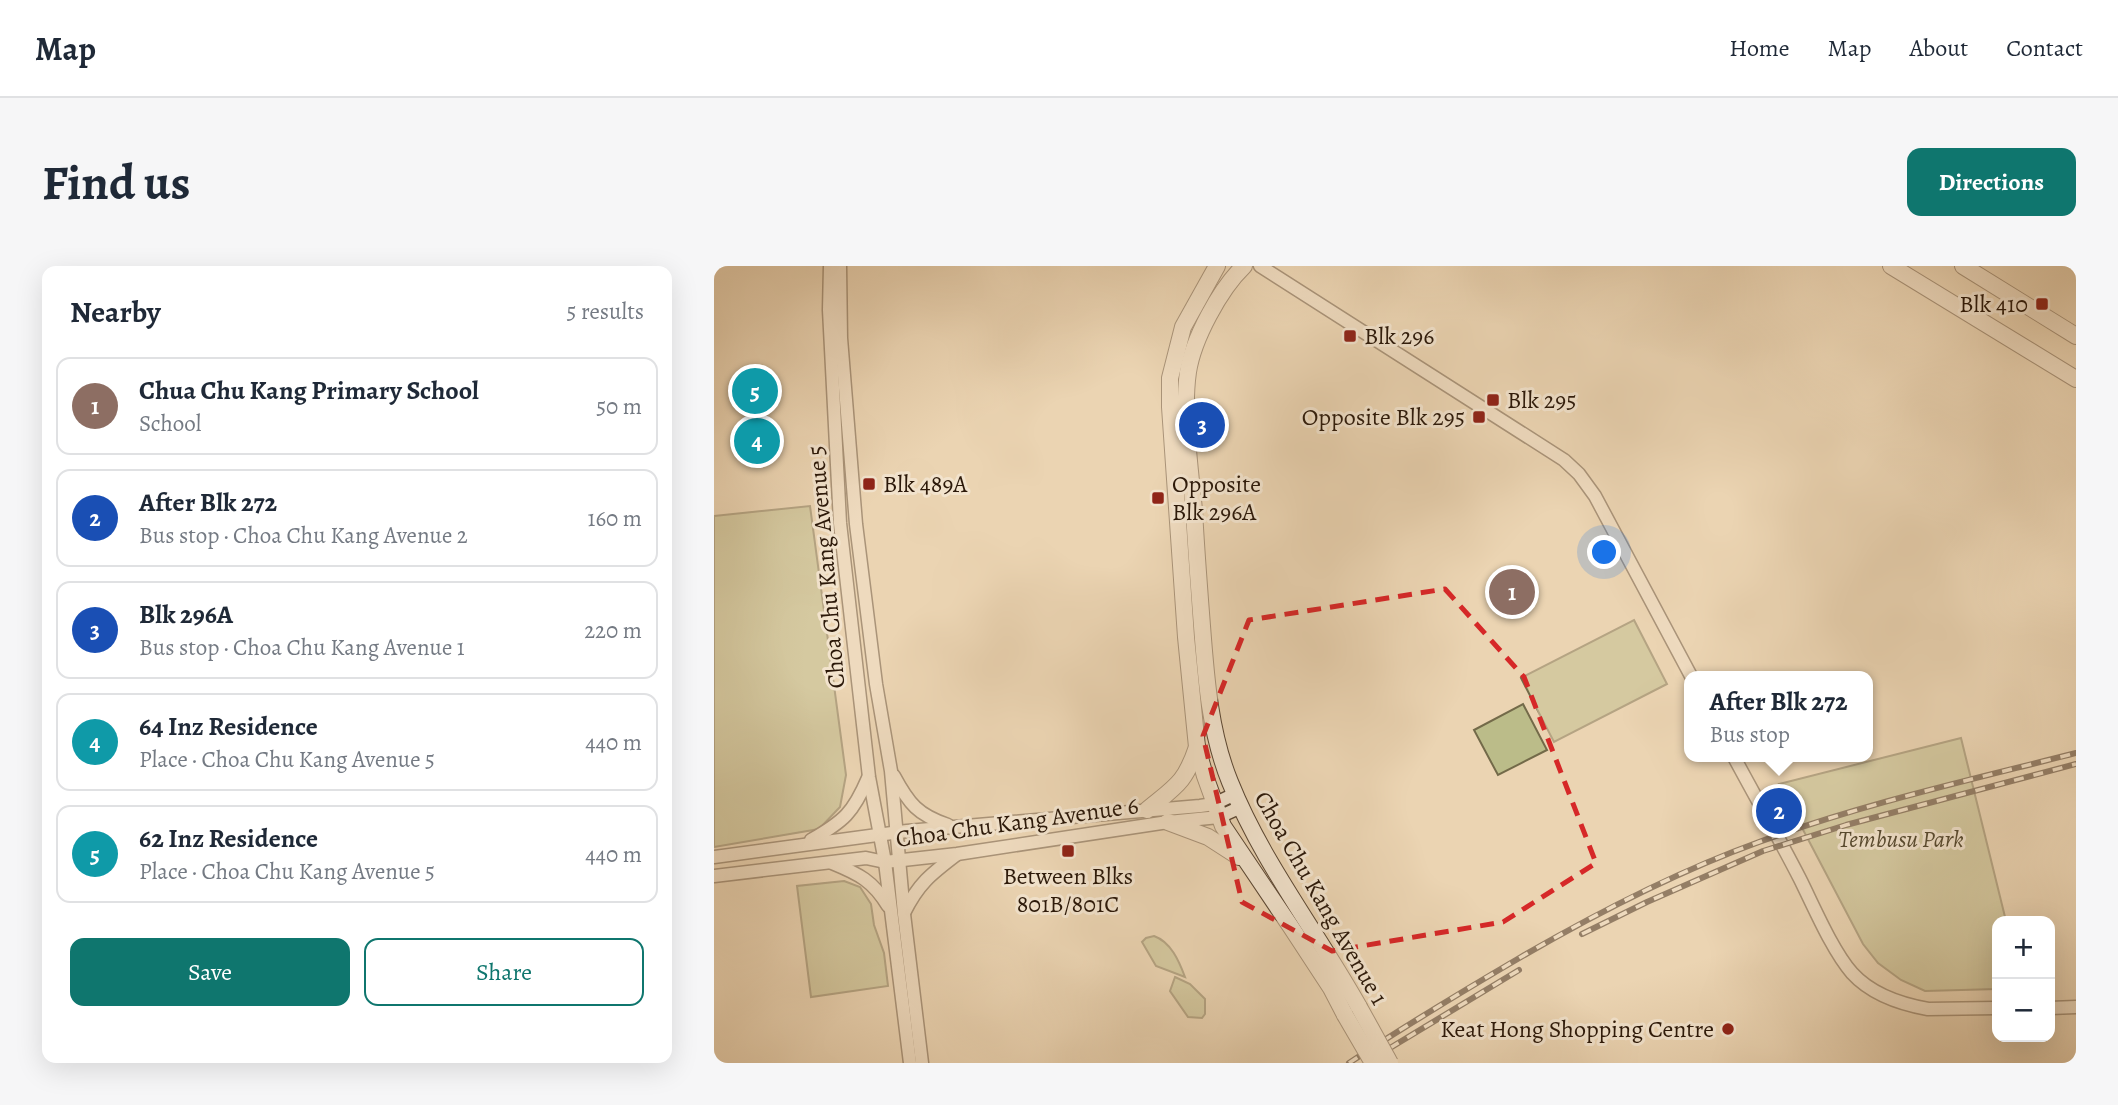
<!DOCTYPE html>
<html lang="en">
<head>
<meta charset="utf-8">
<style>
  :root { --surface:#fff; --page:#f6f6f7; --text:#1f2937; --muted:#747a83; --line:#e0e1e3; --accent:#0f766e }
  body { margin:0; font-family:Alegreya,serif; background:var(--page); color:var(--text) }
  .controls { position:absolute; right:21px; bottom:21px; display:grid; overflow:hidden; border-radius:14px; box-shadow:0 7px 28px #0002 }
  .controls button { width:63px; height:63px; display:grid; place-items:center; padding:0; border:0; border-bottom:2px solid var(--line); background:var(--surface); color:var(--text); font:35px sans-serif }
  .you { position:absolute; left:891px; top:287px; width:24px; height:24px; margin:-18px; border:5px solid #fff; border-radius:50%; background:#1a73e8; box-shadow:0 0 0 10px #1a73e833 }
  .badge { display:grid; place-items:center; width:46px; height:46px; border-radius:50%; background:var(--accent); color:#fff; font-size:23px; font-weight:700 }
  .pin { position:absolute; translate:-50% -50%; border:4px solid #fff; box-shadow:0 2px 7px #0006 }
  .popup { position:absolute; left:970px; top:405px; width:189px; height:91px; box-sizing:border-box; display:grid; place-content:center; border-radius:14px; background:var(--surface); filter:drop-shadow(0 2px 5px #0005); font-size:23px; white-space:nowrap; color:var(--muted) }
  .popup b { font-size:26px; color:var(--text) }
  .popup::after { content:''; position:absolute; left:50%; top:100%; margin-left:-14px; border:14px solid transparent; border-top-color:var(--surface) }
  .list { margin:0; padding:0; list-style:none }
  h2 { display:flex; justify-content:space-between; align-items:center; height:91px; margin:0; padding:0 28px; font-size:30px }
  h2 small { font-size:23px; font-weight:400; color:var(--muted) }
  .list li { display:grid; grid-template-columns:46px 1fr auto; gap:21px; align-items:center; box-sizing:border-box; height:98px; margin:0 14px 14px; padding:0 14px; border:2px solid var(--line); border-radius:14px }
  .list b { display:block; font-size:26px; white-space:nowrap }
  .list p { margin:0; font-size:23px; white-space:nowrap; color:var(--muted) }
  .list em { font-size:23px; font-style:normal; color:var(--muted) }
  .actions { display:flex; gap:14px; padding:21px 28px }
  .actions a { flex:1; padding:16px 0; border:2px solid var(--accent); border-radius:14px; text-align:center; font-size:24px; color:var(--accent) }
  .actions .main { background:var(--accent); color:#fff }
  .map { position:relative; flex:none; width:1362px; height:797px; overflow:hidden; border-radius:14px }
  header { display:flex; align-items:center; gap:42px; box-sizing:border-box; height:98px; padding:0 35px; background:var(--surface); border-bottom:2px solid var(--line) }
  header strong { font-size:33px }
  nav { display:flex; gap:38px; margin-inline-start:auto; font-size:24px }
  .intro { display:flex; align-items:center; justify-content:space-between; box-sizing:border-box; height:168px; padding:0 42px }
  h1 { margin:0; font-size:49px }
  .button { padding:18px 32px; border-radius:14px; background:var(--accent); color:#fff; font-size:24px; font-weight:700 }
  main { display:flex; gap:42px; padding:0 42px }
  aside { flex:1; background:var(--surface); border-radius:14px; box-shadow:0 7px 28px #0002 }
  .map>svg:first-child { display:block }
  .green { fill:#bbbc89; stroke:#736a49; stroke-width:2 }
  .lines { fill:none; stroke-linecap:round; stroke-linejoin:round }
  .minor-casing { stroke:#5b4733; stroke-width:15 }
  .tertiary-casing { stroke:#5b4733; stroke-width:18 }
  .minor { stroke:#f2e3cd; stroke-width:12 }
  .tertiary { stroke:#f2e3cd; stroke-width:16 }
  .rail-casing { stroke:#2b1809; stroke-width:6 }
  .rail { stroke:#f2e3cd; stroke-width:3.5; stroke-dasharray:10; stroke-linecap:butt }
  .tertiary-bridge-casing { stroke:#5b4733; stroke-width:18; stroke-linecap:butt }
  .tertiary-bridge { stroke:#f2e3cd; stroke-width:16 }
  .marked { fill:none; stroke:#d62828; stroke-width:5; stroke-dasharray:14 9; stroke-linejoin:round }
  .poi-dot { fill:#8f2418; stroke:#f2e3cd; stroke-width:2.5 }
  .labels { text-anchor:middle; stroke-width:6; stroke-linejoin:round; paint-order:stroke }
  .poi-label { font-size:24px; fill:#2b1809; stroke:#f2e3cd; text-anchor:start }
  .street-label { font-size:24px; fill:#2b1809; stroke:#f2e3cd }
  .park-label { font-size:24px; font-style:italic; fill:#56492f; stroke:#f2e3cd }
</style>
</head>
<body>
<header>
<strong>Map</strong>
<nav><a>Home</a><a>Map</a><a>About</a><a>Contact</a></nav>
</header>
<div class="intro"><h1>Find us</h1><a class="button">Directions</a></div>
<main>
<aside>
<h2>Nearby<small>5 results</small></h2>
<ul class="list">
<li><span class="badge" style="background:#8d6e63">1</span><div><b>Chua Chu Kang Primary School</b><p>School</p></div><em>50 m</em></li>
<li><span class="badge" style="background:#1a4fb4">2</span><div><b>After Blk 272</b><p>Bus stop · Choa Chu Kang Avenue 2</p></div><em>160 m</em></li>
<li><span class="badge" style="background:#1a4fb4">3</span><div><b>Blk 296A</b><p>Bus stop · Choa Chu Kang Avenue 1</p></div><em>220 m</em></li>
<li><span class="badge" style="background:#0f9aa8">4</span><div><b>64 Inz Residence</b><p>Place · Choa Chu Kang Avenue 5</p></div><em>440 m</em></li>
<li><span class="badge" style="background:#0f9aa8">5</span><div><b>62 Inz Residence</b><p>Place · Choa Chu Kang Avenue 5</p></div><em>440 m</em></li>
</ul>
<div class="actions"><a class="main">Save</a><a>Share</a></div>
</aside>
<div class="map">
<svg width="1362" height="797" viewBox="0 0 1362 797">
  <rect width="100%" height="100%" fill="#ebd4b2"/>
  <filter id="stains"><feTurbulence type="fractalNoise" baseFrequency=".00286" numOctaves="4"/><feColorMatrix values="0 0 0 0 .2 0 0 0 0 .09 0 0 0 0 .02 0 0 0 .5 -.17"/></filter>
  <radialGradient id="worn" r=".72"><stop offset=".6" stop-color="#630" stop-opacity="0"/><stop offset="1" stop-color="#630" stop-opacity=".3"/></radialGradient>
  <g class="green">
    <polygon points="96,240 132,509 126,541 105,563 0,581 0,250"/>
    <polygon points="920,354 953,418 840,476 807,412"/>
    <polygon points="809,438 833,484 784,509 760,464"/>
    <polygon points="1247,472 1292,655 1283,655 1283,723 1211,725 1187,714 1164,697 1149,678 1065,518"/>
    <polygon points="130,615 146,621 157,638 160,659 170,687 174,720 97,731 83,620"/>
    <path d="M440 670C457 676 465 695 471 711L442 700 428 676 432 672Z"/>
    <polygon points="461,711 476,718 491,733 491,748 488,752 474,751 456,725"/>
  </g>
  <g class="lines">
    <g class="minor-casing">
      <g id="minor">
        <polyline points="116,0 115,44 126,257 155,511 171,596 196,797"/>
        <polyline points="126,0 127,72 142,258 162,418 177,505 190,648 208,797"/>
        <polyline points="546,0 850,194 865,208 881,230 977,410"/>
        <path d="M1020 491C1042 532 1065 572 1086 613 1100 641 1118 684 1138 707 1157 728 1186 738 1214 743L1283 742"/>
        <path d="M180 510C195 538 204 549 234 559"/>
        <path d="M97 574C130 555 139 547 154 512"/>
        <polyline points="0,591 193,565 486,540 500,538 521,528"/>
        <path d="M118 597C145 608 159 615 174 640"/>
        <polyline points="0,610 152,592 171,596 243,588 454,556 505,551 527,541"/>
        <path d="M190 647C204 618 217 608 242 589"/>
        <polyline points="1336,742 1362,741"/>
      </g>
    </g>
    <g class="tertiary-casing">
      <g id="tertiary">
        <polyline points="503,0 469,61 456,112 456,141 472,371 483,481 491,510 509,560 577,661 617,722 631,749"/>
        <path d="M530 0C506 23 479 73 474 106 468 148 476 202 480 244 482 283 485 321 488 360 492 413 496 467 516 516 548 596 603 666 645 741"/>
        <polyline points="1177,0 1362,113"/>
        <polyline points="1249,0 1362,70"/>
        <path d="M433 544C462 520 471 517 483 481"/>
        <polyline points="454,556 494,571 525,591"/>
      </g>
    </g>
    <use href="#minor" class="minor"/>
    <use href="#tertiary" class="tertiary"/>
    <g class="rail-casing">
      <g id="rail">
        <polyline points="868,668 933,636 1049,585 1132,559 1362,498"/>
        <polyline points="676,782 805,704"/>
        <path d="M635 797C691 760 749 725 807 691 883 647 962 606 1045 576 1148 538 1256 514 1362 487"/>
      </g>
    </g>
    <use href="#rail" class="rail"/>
    <g class="tertiary-bridge-casing">
      <g id="tertiary-bridge">
        <polyline points="645,741 676,797"/>
        <polyline points="631,749 659,797"/>
      </g>
    </g>
    <use href="#tertiary-bridge" class="tertiary-bridge"/>
  </g>
  <path d="M0 0H1362V797H0ZM731 323 810 411 882 597 789 656 618 685 528 636 489 470 535 354Z" fill="#ebd4b2" fill-opacity=".55" fill-rule="evenodd"/>
  <path class="marked" d="M731 323 810 411 882 597 789 656 618 685 528 636 489 470 535 354Z"/>
  <g class="poi-dot">
    <rect x="1321" y="31" width="14" height="14" rx="3.5"/>
    <rect x="629" y="63" width="14" height="14" rx="3.5"/>
    <rect x="772" y="127" width="14" height="14" rx="3.5"/>
    <rect x="758" y="144" width="14" height="14" rx="3.5"/>
    <rect x="148" y="211" width="14" height="14" rx="3.5"/>
    <rect x="437" y="225" width="14" height="14" rx="3.5"/>
    <rect x="347" y="578" width="14" height="14" rx="3.5"/>
    <circle cx="1014" cy="763" r="7"/>
  </g>
  <g class="labels">
    <g class="poi-label">
      <text x="1314" y="46" text-anchor="end">Blk 410</text>
      <text x="650" y="78">Blk 296</text>
      <text x="793" y="142">Blk 295</text>
      <text x="751" y="159" text-anchor="end">Opposite Blk 295</text>
      <text x="169" y="226">Blk 489A</text>
      <text x="458" y="226">Opposite<tspan x="458" dy="28">Blk 296A</tspan></text>
      <text x="354" y="618" text-anchor="middle">Between Blks<tspan x="354" dy="28">801B/801C</tspan></text>
      <text x="1000" y="771" text-anchor="end">Keat Hong Shopping Centre</text>
    </g>
    <g class="street-label">
      <text transform="translate(112 301) rotate(-95)" y="8">Choa Chu Kang Avenue 5</text>
      <text transform="translate(303 556) rotate(-8)" y="8">Choa Chu Kang Avenue 6</text>
      <text transform="translate(607 632) rotate(60)" y="8">Choa Chu Kang Avenue 1</text>
    </g>
    <g class="park-label">
      <text x="1187" y="581">Tembusu Park</text>
    </g>
  </g>
  <rect width="100%" height="100%" filter="url(#stains)"/>
  <rect width="100%" height="100%" fill="url(#worn)"/>
</svg>
<div class="controls">
<button>+</button>
<button>−</button>
</div>
<div class="you"></div>
<div class="pin badge" style="left:798px;top:326px;background:#8d6e63">1</div>
<div class="pin badge" style="left:1065px;top:545px;background:#1a4fb4">2</div>
<div class="popup"><b>After Blk 272</b>Bus stop</div>
<div class="pin badge" style="left:488px;top:159px;background:#1a4fb4">3</div>
<div class="pin badge" style="left:43px;top:175px;background:#0f9aa8">4</div>
<div class="pin badge" style="left:41px;top:125px;background:#0f9aa8">5</div>
</div>
</main>
</body>
</html>
